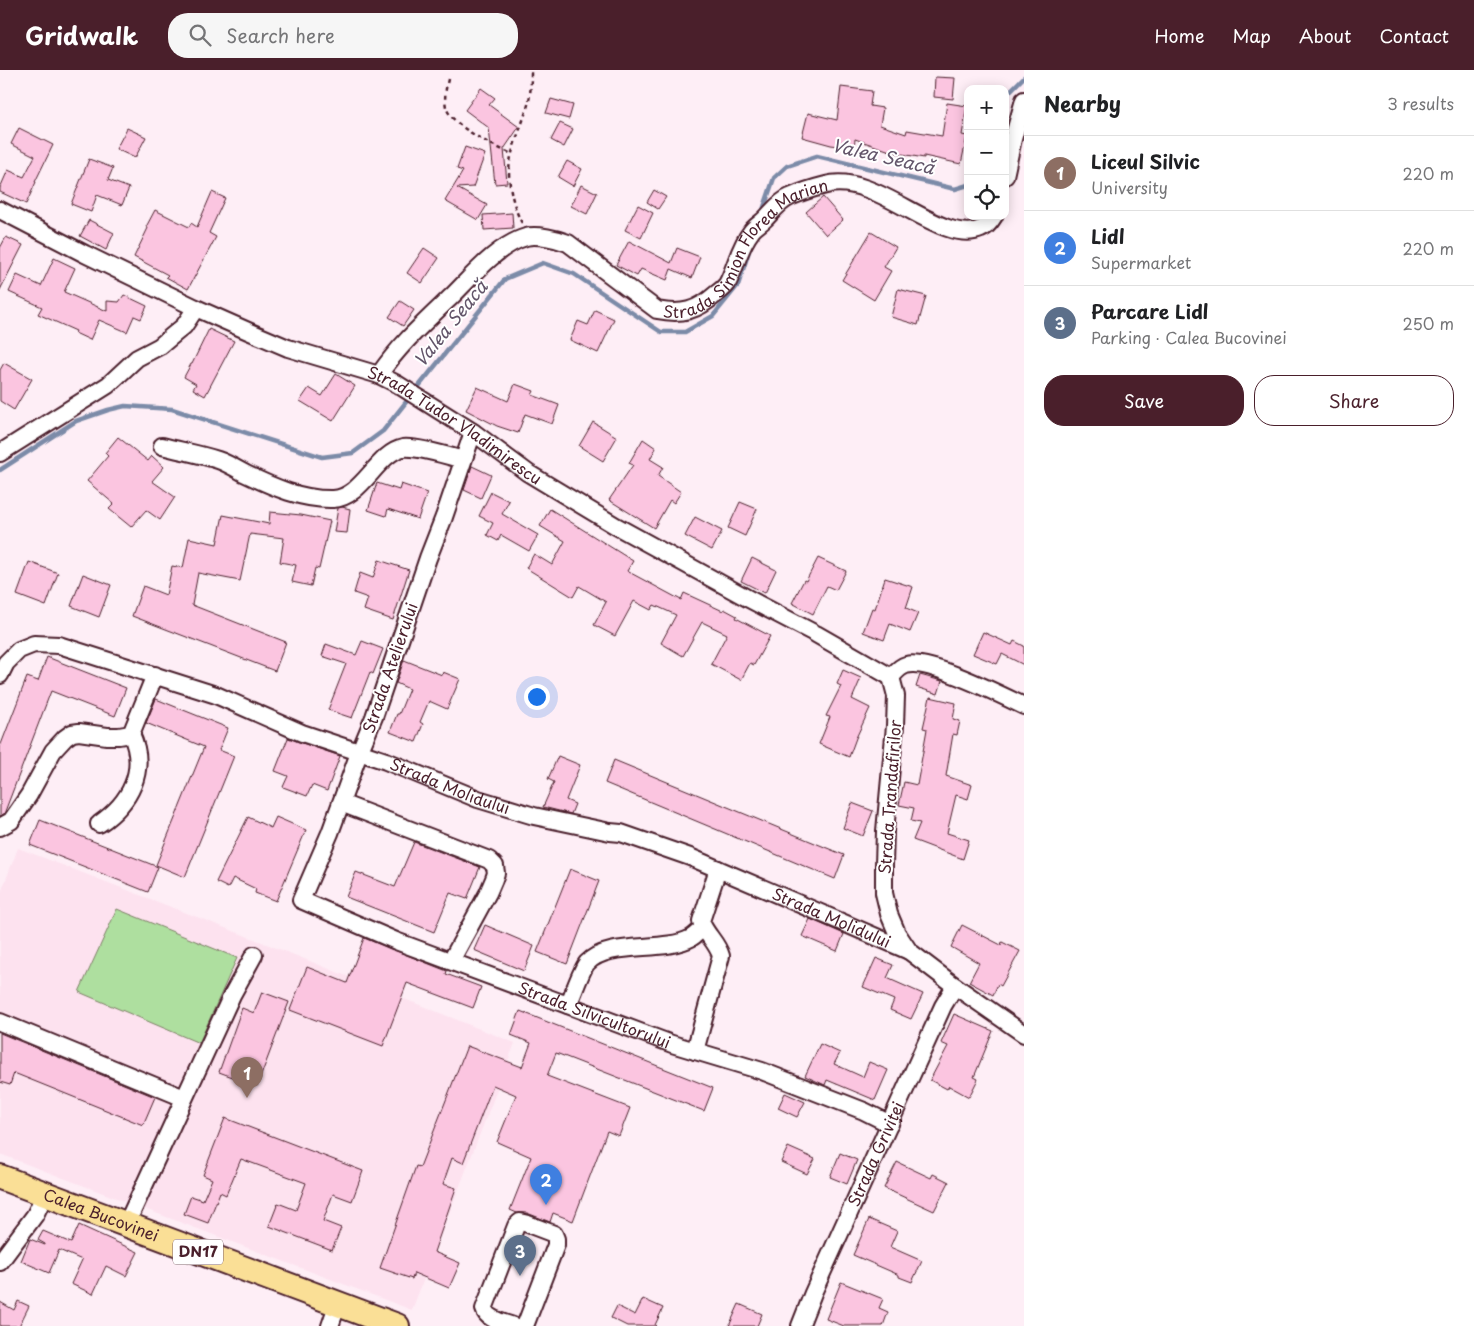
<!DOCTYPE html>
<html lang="en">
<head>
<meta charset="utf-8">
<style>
  :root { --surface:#fff; --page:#f6f6f6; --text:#202124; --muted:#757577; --line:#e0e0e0; --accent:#4a1f2b }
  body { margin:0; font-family:"Playpen Sans",sans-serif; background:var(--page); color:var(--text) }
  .controls { position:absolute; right:15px; top:15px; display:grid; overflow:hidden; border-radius:10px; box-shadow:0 2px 12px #0003 }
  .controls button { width:45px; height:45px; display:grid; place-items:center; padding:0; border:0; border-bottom:1px solid var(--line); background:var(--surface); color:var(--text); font:25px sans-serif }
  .you { position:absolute; left:536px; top:626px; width:18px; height:18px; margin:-12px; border:4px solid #fff; border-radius:50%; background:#1a73e8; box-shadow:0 0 0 8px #1a73e833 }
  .badge { display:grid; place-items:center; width:32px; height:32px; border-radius:50%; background:var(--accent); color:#fff; font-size:16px; font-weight:700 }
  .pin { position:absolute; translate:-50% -41px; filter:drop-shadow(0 1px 2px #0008) }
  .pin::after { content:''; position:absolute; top:26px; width:18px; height:15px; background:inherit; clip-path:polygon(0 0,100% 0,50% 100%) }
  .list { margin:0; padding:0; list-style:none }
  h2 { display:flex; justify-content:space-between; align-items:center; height:65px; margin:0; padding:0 20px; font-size:21px }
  h2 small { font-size:16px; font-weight:400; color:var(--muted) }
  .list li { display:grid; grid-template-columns:32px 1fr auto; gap:15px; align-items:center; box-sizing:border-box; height:75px; padding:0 20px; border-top:1px solid var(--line) }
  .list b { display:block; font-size:19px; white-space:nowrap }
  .list p { margin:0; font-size:16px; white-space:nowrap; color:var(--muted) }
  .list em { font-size:16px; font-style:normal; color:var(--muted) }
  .actions { display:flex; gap:10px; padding:15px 20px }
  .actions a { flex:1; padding:11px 0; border:1px solid var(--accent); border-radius:20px; text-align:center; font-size:18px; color:var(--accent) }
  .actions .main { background:var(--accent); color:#fff }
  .icon { flex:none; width:28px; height:28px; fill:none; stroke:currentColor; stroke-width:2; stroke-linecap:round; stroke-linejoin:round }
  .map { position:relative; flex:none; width:1024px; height:1256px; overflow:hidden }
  header { display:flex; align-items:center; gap:30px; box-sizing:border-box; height:70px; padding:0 25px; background:var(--accent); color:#fff }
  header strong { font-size:24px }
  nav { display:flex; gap:28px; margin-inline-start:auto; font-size:18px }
  .search { width:350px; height:45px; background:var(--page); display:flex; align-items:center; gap:12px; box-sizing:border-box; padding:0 18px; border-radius:20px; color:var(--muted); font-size:19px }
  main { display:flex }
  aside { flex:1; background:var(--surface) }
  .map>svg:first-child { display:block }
  .built { fill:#fde2ef }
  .green { fill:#aedf9f; stroke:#7c7f65 }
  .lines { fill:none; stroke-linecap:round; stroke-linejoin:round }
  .stream { stroke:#7c8ba8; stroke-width:4.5 }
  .building { fill:#fbc5e0; stroke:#4a1f2b }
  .minor-casing { stroke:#4a1f2b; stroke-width:20 }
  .highway-casing { stroke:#4a1f2b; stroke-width:28 }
  .path { stroke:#4a1f2b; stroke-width:2.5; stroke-dasharray:4 4; stroke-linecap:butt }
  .minor { stroke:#fff; stroke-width:16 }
  .highway { stroke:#fadf96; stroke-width:24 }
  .labels { text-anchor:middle; stroke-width:4; stroke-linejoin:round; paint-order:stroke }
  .shield { fill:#fff; stroke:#80626b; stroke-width:1 }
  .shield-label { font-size:15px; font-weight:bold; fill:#4a1f2b }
  .street-label { font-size:16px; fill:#4a1f2b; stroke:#fff }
  .water-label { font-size:18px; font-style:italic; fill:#63556a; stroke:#fff }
</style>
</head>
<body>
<header>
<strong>Gridwalk</strong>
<div class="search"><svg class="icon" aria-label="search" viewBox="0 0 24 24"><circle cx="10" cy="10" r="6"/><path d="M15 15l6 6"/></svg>Search here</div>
<nav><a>Home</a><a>Map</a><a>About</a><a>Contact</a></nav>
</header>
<main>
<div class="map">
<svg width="1024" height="1256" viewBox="0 0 1024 1256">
  <rect width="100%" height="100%" fill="#feeef6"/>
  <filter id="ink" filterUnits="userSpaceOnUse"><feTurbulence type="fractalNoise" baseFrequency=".02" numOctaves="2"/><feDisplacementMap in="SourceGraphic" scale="10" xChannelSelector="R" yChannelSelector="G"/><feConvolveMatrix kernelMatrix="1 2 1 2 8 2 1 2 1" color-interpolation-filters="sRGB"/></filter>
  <g filter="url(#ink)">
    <polygon class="built" points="18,778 254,869 515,973 412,1240 0,1084 0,825"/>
    <polygon class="green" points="117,839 237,888 199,973 79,922"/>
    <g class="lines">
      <g class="stream">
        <polyline points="1005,28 1007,24 1024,7"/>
        <polyline points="762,143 774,108 787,96 817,86 955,119 968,115"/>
        <polyline points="415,321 505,209 543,193 574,204 661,262 685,262 713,246 738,215 750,178"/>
        <polyline points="0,400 76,351 108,340 125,336 172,339 322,387 353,383 383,361 410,327"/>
      </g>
    </g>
    <g class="building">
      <polygon points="935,7 955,8 953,29 934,27"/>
      <polygon points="841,17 872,21 870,36 883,38 880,55 906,64 907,60 942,66 947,33 967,36 962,65 967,66 961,94 924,86 924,88 896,83 855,69 854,78 831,75 802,67 808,43 837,50"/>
      <polygon points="481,18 495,28 489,35 519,57 504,79 507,113 495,114 489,58 465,40"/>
      <polygon points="551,29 573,35 569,49 546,43"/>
      <polygon points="560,53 573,59 564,77 551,70"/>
      <polygon points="19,58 53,75 35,112 36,112 26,134 0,122 0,118 8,100 24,107 35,86 11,74"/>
      <polygon points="127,58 146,67 135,88 116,79"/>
      <polygon points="465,77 485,84 473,117 457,118 487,135 478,150 445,131 463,101 457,99"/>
      <polygon points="89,89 113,98 108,110 129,118 122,135 97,125 91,142 71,134"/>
      <polygon points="567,91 582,99 573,116 558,107"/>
      <polygon points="581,115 597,123 587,144 571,136"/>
      <polygon points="654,120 666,127 658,139 647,132"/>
      <polygon points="212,122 225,128 209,163 216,167 188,219 166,207 168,205 134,187 148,158 146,157 155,140 189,157 191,153 197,157"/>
      <polygon points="823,127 843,150 826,165 806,142"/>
      <polygon points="638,135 653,143 641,168 625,160"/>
      <polygon points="512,143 513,158 484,160 483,145"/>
      <polygon points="89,150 114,163 106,180 80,166"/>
      <polygon points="871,162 896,177 884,197 891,201 874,230 842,210"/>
      <polygon points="6,167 23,175 0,220 0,178"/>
      <polygon points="629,171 671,193 677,178 700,187 692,208 671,199 667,210 641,199 637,206 616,195"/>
      <polygon points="424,178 439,188 422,213 407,203"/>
      <polygon points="54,188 75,198 64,222 107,241 107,231 119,232 124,225 147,236 141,249 134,246 127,262 99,250 90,270 75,263 76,261 38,244 42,237 9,222 17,205 41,216"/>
      <polygon points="898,219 926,226 918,255 891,247"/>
      <polygon points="400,231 414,240 403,256 389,247"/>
      <polygon points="595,240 614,249 598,283 570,270 578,251 588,255"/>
      <polygon points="209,259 234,271 205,326 193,319 196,314 184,307 191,294 192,294"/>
      <polygon points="4,293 32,309 14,340 0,331 0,300"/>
      <polygon points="336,304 355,316 333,351 300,331 309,318 322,326"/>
      <polygon points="515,314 534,321 532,325 559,335 552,354 525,344 518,363 497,356 466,340 477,317 508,331"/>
      <polygon points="593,352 617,367 603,391 579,376"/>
      <polygon points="118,367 148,391 152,386 164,397 152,411 175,427 160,450 146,440 131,457 109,439 114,434 87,411 108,386 105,383"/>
      <polygon points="643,369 656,378 650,389 663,397 658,406 681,422 674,433 670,430 654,458 609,430 633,395 629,393"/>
      <polygon points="472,396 491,405 481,428 464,420"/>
      <polygon points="377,413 399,420 401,414 427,423 418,449 388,439 386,446 368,440"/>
      <polygon points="491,422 509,431 502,444 538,465 529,481 501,465 498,471 487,465 493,453 479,446"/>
      <polygon points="740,432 757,439 745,466 728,458"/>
      <polygon points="342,437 350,439 347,463 334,462 338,438"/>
      <polygon points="550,439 633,491 627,501 681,530 684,523 723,541 724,539 737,546 736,548 770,566 754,595 750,593 741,610 711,594 727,564 702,552 683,586 661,573 676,545 654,535 651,540 634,531 615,566 594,555 606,532 579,516 573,527 526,498 534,484 552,495 565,471 540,456"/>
      <polygon points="270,442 301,445 330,451 319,499 315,498 311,516 292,512 296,495 280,492 284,468 250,464 240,511 198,503 192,535 286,572 275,601 132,546 143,516 166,525 172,496 183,498 189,468 217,474 223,445 269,454"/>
      <polygon points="695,447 722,461 712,480 685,466"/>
      <polygon points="752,488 776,500 765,523 741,511"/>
      <polygon points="818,488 846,501 836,520 827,516 813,544 792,533 804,510 806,511"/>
      <polygon points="379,490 409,500 393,550 364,540 368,528 354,523 360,503 373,508"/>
      <polygon points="29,492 58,503 46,536 17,525"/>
      <polygon points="83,504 111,515 99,547 71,536"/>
      <polygon points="885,508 913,517 906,538 918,543 910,562 890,554 884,570 863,562 872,538 875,539"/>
      <polygon points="983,562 1012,575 1014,571 1024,576 1024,595 1002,584 997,594 973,584"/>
      <polygon points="362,571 383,579 373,604 370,602 352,648 328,640 346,594 322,586 326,574 356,585"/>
      <polygon points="47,587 126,618 115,646 51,621 4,744 0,746 0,677 27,607 38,611"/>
      <polygon points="404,590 442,605 443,602 460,609 447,639 429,631 420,652 423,654 416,672 390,662 397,644 399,644 409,619 396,613"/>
      <polygon points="843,600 861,608 852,629 870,638 856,668 849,687 819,674 830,647 826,646 841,616 837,614"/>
      <polygon points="920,605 942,611 938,624 916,617"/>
      <polygon points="930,627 956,633 953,649 960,651 957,665 953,664 946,706 972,715 968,729 956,725 947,763 969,770 963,789 913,770 920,753 911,751 914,738 899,735 904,712 917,715 927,659 923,658"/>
      <polygon points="156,629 228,658 219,680 234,686 185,807 156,795 204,677 146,653"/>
      <polygon points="288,668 340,686 327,721 312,715 307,726 283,717 288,706 275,701"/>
      <polygon points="558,686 580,695 566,730 575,734 571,744 543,737 554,712 548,709"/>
      <polygon points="614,690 844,785 835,809 605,713"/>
      <polygon points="852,733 873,741 863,766 843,758"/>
      <polygon points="248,747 271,758 276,747 306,760 276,831 255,823 256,819 233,808 228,818 216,812"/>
      <polygon points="40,750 158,797 148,822 30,775"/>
      <polygon points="414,772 480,797 467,829 450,823 434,862 346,827 356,802 395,817"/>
      <polygon points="570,799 599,811 567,894 537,882"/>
      <polygon points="810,849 844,864 837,881 802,866"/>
      <polygon points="485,855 534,876 524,901 474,880"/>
      <polygon points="962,855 1001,875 1002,872 1020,881 1001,916 998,914 993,925 969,912 979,893 951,877"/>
      <polygon points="364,868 447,901 446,904 481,917 473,938 407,913 383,976 290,940 307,897 347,913"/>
      <polygon points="876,888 893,895 887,908 923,924 911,949 890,940 894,930 863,917"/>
      <polygon points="262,922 289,932 257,1016 219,1002 242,938 254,943"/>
      <polygon points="520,941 713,1018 704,1041 556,983 547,1006 630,1038 619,1066 607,1061 573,1151 553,1143 550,1152 527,1143 517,1143 510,1140 531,1087 497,1072 516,1025 493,1015 463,1093 452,1088 443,1114 456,1118 434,1182 460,1193 449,1218 414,1203 412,1209 380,1198 416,1096 420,1097 467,976 522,997 531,973 511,965"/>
      <polygon points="954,944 993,961 974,1007 978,1009 969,1027 949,1016 947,1019 930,1010 948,976 941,973"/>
      <polygon points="0,963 155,1027 143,1055 14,1003 10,1015 0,1012"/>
      <polygon points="820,974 840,983 834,994 863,1007 869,992 888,1000 875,1030 827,1010 825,1015 805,1006"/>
      <polygon points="785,1023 805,1032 797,1047 778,1038"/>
      <polygon points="225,1048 363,1101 352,1131 333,1124 323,1151 341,1158 332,1180 269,1156 278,1133 296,1140 306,1113 241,1089 226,1125 220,1122 208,1153 184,1144 191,1126 203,1130 212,1109 203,1105"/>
      <polygon points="788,1077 815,1089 807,1104 781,1092"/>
      <polygon points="840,1083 857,1090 847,1114 830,1107"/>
      <polygon points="897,1092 931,1108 933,1104 949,1112 934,1141 884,1118"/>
      <polygon points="869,1149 897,1161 890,1177 922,1191 912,1212 899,1207 899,1205 853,1185"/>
      <polygon points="79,1155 138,1182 126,1206 106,1196 93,1224 71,1214 82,1190 59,1180 49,1203 21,1191 30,1169 45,1175 45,1174 38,1170 43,1161 71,1173"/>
      <polygon points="841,1212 883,1229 879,1238 888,1242 883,1256 844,1256 826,1249"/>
      <polygon points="643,1229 663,1238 655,1255 656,1256 627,1256 611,1248 617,1236 635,1245"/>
      <polygon points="18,1231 29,1236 19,1256 0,1256 0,1232 14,1240"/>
      <polygon points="739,1234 762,1244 757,1256 729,1256"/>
    </g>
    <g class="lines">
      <g class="minor-casing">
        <g id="minor">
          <polyline points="1005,106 1013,69 1024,30"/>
          <path id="s1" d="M0 140 85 184 196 238 248 261 288 278 379 305 397 314 473 362 528 403 616 456 749 529 816 564 891 607"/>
          <path id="s2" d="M379 305C399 275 426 251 452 226 472 206 498 175 526 167 537 164 558 169 568 173L657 240C682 245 697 241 716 224 720 221 724 218 727 214 736 197 739 177 751 162 754 157 760 154 765 149 772 142 780 131 790 127 801 122 814 118 826 115 876 101 941 177 981 159 987 157 991 151 994 146"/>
          <path id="s3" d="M473 362 444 447 428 488 374 647 359 683 330 763 301 830 396 871 672 974 762 1001 864 1041 890 1054"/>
          <path d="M162 376C181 381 200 384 218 390 227 393 237 399 246 404 273 417 302 430 333 429 362 428 377 383 403 378 416 376 449 386 463 390"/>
          <polyline points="0,383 108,315 137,288 160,276 184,256 196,238"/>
          <path id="s4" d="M0 605 6 593 19 580 34 574 59 575 216 625 302 663 386 691 478 729 534 746 610 762 621 763 690 787 909 881"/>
          <polyline points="891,607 896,626 895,656 885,761 884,795 884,823 889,844 897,863 909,881 955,916 1024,964"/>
          <path d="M891 607C896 602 899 597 906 595 928 588 1001 625 1024 636"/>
          <polyline points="341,733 489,790 495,796 496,803 494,809 488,823 451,891"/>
          <path d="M99 754C130 733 148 700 131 664"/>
          <polyline points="0,757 11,751 29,725 53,681 65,668 72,663 79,662 107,666 119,666 131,664 155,605"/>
          <path d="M568 935C573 925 581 900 587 893 608 870 663 883 691 868 696 865 699 861 703 858"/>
          <polyline points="0,952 184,1028"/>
          <path d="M695 981 721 886C717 872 705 864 701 851L718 799"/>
          <polyline points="126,1155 232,925 254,885"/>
          <polyline points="0,1192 35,1145 45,1124"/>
          <polyline points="330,1256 338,1233"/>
          <path d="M513 1256C503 1252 487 1250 484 1239L516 1156 520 1152 525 1153 554 1164 556 1169V1175L525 1256"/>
          <path id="s5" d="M800 1256 813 1223 908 1013 943 936 955 916"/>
        </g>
      </g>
      <g class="highway-casing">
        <g id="highway">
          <path id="s6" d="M0 1107 397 1256"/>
        </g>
      </g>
      <g class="path">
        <path d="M448 9C446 18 444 27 446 37 452 57 494 76 512 84"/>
        <path d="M522 153C514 139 509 118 509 101 510 80 521 59 527 38 531 26 531 13 531 0"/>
      </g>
      <use href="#minor" class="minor"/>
      <use href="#highway" class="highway"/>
    </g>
  </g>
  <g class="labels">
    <rect class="shield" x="173" y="1169.5" width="50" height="25" rx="4"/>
    <g class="shield-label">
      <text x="198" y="1187">DN17</text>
    </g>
    <g class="street-label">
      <text dy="6" stroke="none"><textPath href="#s2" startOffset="475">Strada Simion Florea Marian</textPath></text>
      <text dy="6" stroke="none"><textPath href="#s1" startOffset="505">Strada Tudor Vladimirescu</textPath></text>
      <text transform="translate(390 598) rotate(-71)" y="6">Strada Atelierului</text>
      <text dy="6" stroke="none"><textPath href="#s4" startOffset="489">Strada Molidului</textPath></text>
      <text transform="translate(890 727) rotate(-86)" y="6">Strada Trandafirilor</text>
      <text dy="6" stroke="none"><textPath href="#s4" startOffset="894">Strada Molidului</textPath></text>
      <text dy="6" stroke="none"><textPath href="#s3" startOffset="814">Strada Silvicultorului</textPath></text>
      <text dy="6" stroke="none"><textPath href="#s5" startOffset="188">Strada Griviței</textPath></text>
      <text dy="6" stroke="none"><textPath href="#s6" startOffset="108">Calea Bucovinei</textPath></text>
    </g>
    <g class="water-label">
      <text transform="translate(883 87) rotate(13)" y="6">Valea Seacă</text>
      <text transform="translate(451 254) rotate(-51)" y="6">Valea Seacă</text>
    </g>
  </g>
</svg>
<div class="controls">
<button>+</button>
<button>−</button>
<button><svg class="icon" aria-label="locate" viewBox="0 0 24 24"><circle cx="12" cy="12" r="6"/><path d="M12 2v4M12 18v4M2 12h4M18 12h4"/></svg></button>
</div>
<div class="you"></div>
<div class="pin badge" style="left:247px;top:1028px;background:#8d6e63">1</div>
<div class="pin badge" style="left:546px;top:1135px;background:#3f7fe0">2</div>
<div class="pin badge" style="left:520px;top:1206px;background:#5c6f8a">3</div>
</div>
<aside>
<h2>Nearby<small>3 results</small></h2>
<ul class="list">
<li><span class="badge" style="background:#8d6e63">1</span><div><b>Liceul Silvic</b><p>University</p></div><em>220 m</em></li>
<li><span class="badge" style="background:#3f7fe0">2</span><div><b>Lidl</b><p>Supermarket</p></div><em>220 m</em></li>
<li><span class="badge" style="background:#5c6f8a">3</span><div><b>Parcare Lidl</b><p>Parking · Calea Bucovinei</p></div><em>250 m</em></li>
</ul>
<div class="actions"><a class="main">Save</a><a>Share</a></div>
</aside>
</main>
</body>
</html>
